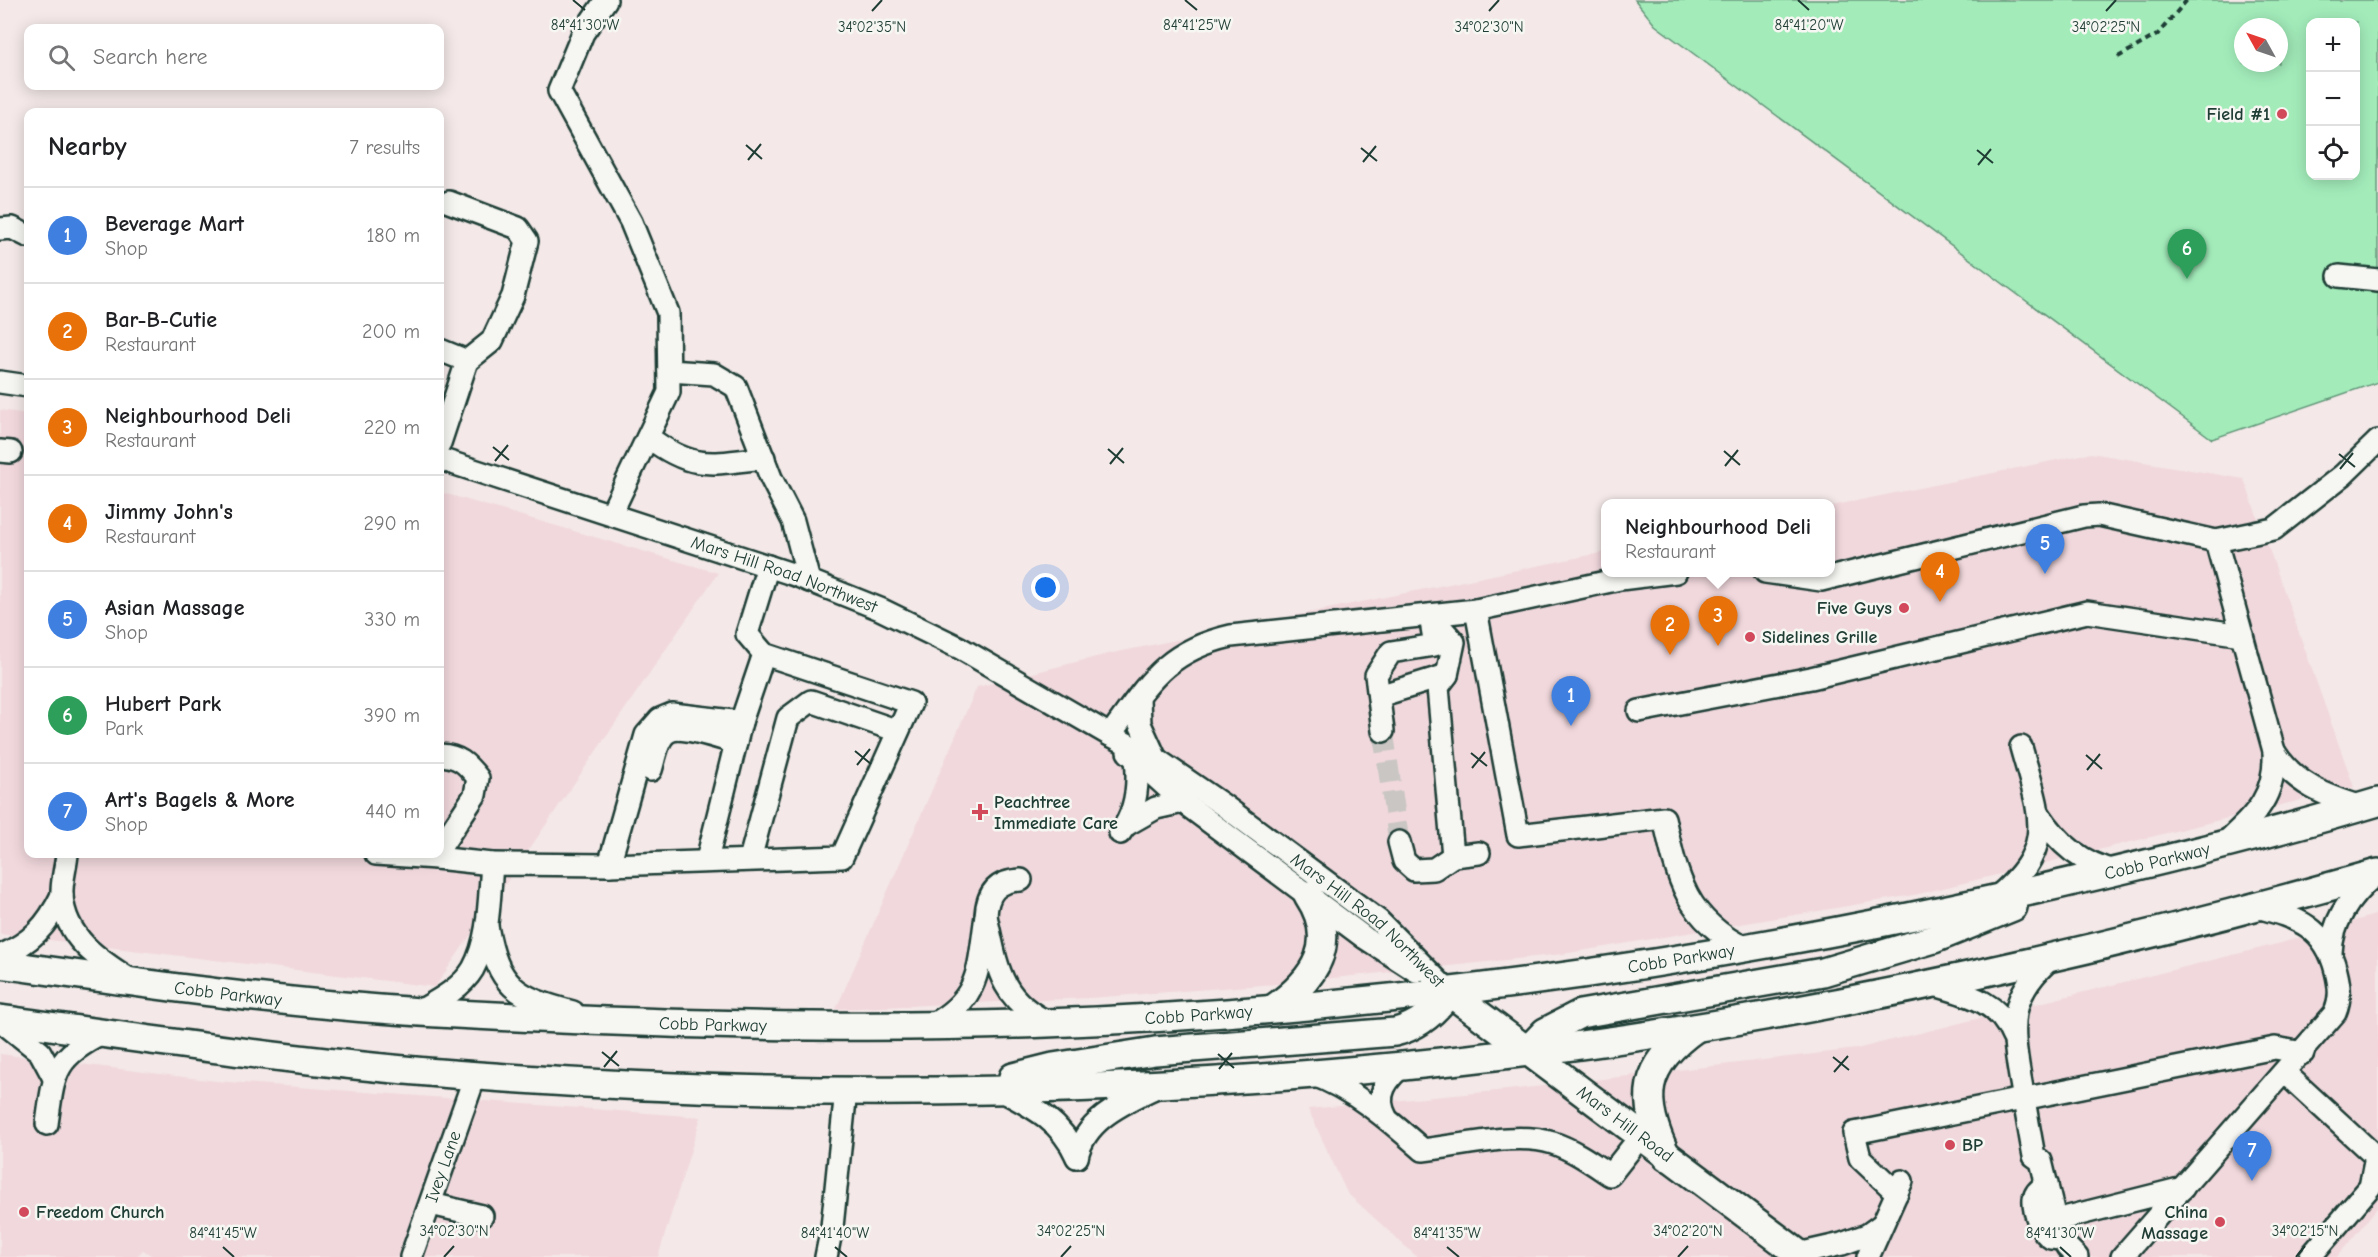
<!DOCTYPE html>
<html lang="en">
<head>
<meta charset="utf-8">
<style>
  :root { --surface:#fff; --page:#f6f6f6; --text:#202124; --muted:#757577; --line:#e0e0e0; --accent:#d1495b }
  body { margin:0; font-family:"Comic Neue",sans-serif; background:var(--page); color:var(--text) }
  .controls { position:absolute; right:18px; top:18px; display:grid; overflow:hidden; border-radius:12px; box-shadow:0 3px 15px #0003 }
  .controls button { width:54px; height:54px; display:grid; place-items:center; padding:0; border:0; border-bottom:2px solid var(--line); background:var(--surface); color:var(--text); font:30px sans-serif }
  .compass { position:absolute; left:2234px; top:18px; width:54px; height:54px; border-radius:50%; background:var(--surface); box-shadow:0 3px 15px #0003; rotate:310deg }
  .you { position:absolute; left:1046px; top:588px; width:21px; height:21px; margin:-15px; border:4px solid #fff; border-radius:50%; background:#1a73e8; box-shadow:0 0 0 9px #1a73e833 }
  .badge { display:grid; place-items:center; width:39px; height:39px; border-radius:50%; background:var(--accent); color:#fff; font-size:20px; font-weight:700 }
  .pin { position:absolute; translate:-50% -50px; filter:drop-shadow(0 2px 3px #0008) }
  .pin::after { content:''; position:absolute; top:32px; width:21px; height:18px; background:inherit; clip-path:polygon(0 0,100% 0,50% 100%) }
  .popup { position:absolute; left:1601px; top:499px; width:234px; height:78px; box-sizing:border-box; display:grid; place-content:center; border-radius:12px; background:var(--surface); filter:drop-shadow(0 2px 4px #0005); font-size:20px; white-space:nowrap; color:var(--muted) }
  .popup b { font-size:22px; color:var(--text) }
  .popup::after { content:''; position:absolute; left:50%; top:100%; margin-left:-12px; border:12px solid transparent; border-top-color:var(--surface) }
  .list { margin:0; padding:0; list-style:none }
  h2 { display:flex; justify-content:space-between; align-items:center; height:78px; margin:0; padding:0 24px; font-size:26px }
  h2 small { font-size:20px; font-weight:400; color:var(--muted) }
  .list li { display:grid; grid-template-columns:39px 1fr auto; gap:18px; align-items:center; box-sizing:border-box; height:96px; padding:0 24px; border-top:2px solid var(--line) }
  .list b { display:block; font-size:22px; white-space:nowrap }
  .list p { margin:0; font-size:20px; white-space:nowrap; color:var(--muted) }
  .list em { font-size:20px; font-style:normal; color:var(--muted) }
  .icon { flex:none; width:33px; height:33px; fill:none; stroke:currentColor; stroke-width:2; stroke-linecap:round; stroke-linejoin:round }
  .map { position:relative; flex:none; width:2378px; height:1257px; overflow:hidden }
  .search { position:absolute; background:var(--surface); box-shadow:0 3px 15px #0003; left:24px; top:24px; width:420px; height:66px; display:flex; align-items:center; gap:15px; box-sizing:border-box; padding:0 21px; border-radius:12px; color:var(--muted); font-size:22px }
  .panel { position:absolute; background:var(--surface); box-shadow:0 3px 15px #0003; left:24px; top:108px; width:420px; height:750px; border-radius:12px }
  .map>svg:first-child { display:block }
  .built { fill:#f1d8dd }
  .green { fill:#a3ecba; stroke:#619477; stroke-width:1.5; fill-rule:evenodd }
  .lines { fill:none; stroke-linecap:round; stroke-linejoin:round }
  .minor-tunnel { stroke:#c9c6c4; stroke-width:21; stroke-dasharray:21 10; stroke-linecap:butt }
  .minor-casing { stroke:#1f3d34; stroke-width:26 }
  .major-casing { stroke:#1f3d34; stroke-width:32 }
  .path { stroke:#1f3d34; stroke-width:4; stroke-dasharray:6 4.5; stroke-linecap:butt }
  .minor { stroke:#f6f6f2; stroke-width:21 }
  .major { stroke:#f6f6f2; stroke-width:27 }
  .ticks { fill:none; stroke:#1f3d34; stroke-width:2 }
  .poi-dot { fill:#d1495b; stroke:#f6f6f2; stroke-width:2 }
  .labels { text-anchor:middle; stroke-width:5; stroke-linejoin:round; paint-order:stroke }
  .poi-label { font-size:18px; font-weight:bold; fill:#1f3d34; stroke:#f6f6f2; text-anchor:start }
  .street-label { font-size:18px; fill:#1f3d34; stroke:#f6f6f2 }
  .ticks-label { font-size:15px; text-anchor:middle; fill:#1f3d34; stroke:#f6f6f2; stroke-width:5; stroke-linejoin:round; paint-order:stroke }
</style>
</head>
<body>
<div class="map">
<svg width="2378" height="1257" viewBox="0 0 2378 1257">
  <rect width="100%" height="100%" fill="#f4e8e8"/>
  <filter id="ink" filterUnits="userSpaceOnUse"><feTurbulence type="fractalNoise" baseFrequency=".0167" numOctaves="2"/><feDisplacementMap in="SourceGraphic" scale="12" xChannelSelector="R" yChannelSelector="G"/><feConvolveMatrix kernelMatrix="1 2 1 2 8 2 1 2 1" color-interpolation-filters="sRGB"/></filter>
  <g filter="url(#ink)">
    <g class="built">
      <polygon points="0,410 28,414 28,854 440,854 440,492 718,573 435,987 0,934"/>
      <polygon points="2091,453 2244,479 2354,787 1919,894 1563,954 1276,984 1090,998 836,1009 977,687 1108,654 1605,552 1606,572 1830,572 1831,506"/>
      <polygon points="2378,914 2378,1207 2337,1257 1417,1257 1347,1193 1308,1109 1517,1089 1856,1049 2281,943"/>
      <polygon points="0,1054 216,1081 701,1117 658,1257 154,1257 143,1250 136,1257 0,1257"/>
    </g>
    <path class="green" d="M1635 0H2378V382L2212 439 1655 25ZM2310 22H2356V176H2310ZM2243 27H2279V63H2243Z"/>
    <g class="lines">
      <polyline class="minor-tunnel" points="1383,731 1399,842"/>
      <g class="minor-casing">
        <g id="minor">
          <polyline points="606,0 583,33 559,91 631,222 668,313 669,392 611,514"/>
          <polyline points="449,202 518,228 527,241 513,296 492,341 467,361"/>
          <polyline points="0,229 12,228 28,236"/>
          <polyline points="2339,276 2378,280"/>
          <polyline points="440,350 467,361 440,443"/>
          <polyline points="669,371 714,374 736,387 771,478 793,521 809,581"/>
          <polyline points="0,382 28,386"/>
          <path d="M648 437C693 471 711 464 764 458"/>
          <polyline points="0,451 11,452"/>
          <path id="s1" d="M440 459 795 575 880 609 960 648 1110 735 1156 759 1223 805 1379 921 1449 992"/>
          <path d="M2216 541 2274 751C2276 797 2255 815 2224 844"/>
          <polyline points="1765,572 1821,580 2084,516 2099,515 2216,541 2274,529 2343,475 2378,441"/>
          <path d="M1476 610 1518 835 1664 818C1677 878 1686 920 1747 949"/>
          <polyline points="1430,615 1454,642 1447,675 1438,687 1453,856 1479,853"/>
          <polyline points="1379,696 1447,675"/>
          <polyline points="1139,698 1140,724 1156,759"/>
          <polyline points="1639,711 1811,678 2087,612 2242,635"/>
          <polyline points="1383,731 1376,675 1391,652 1435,645 1430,616"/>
          <path d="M1110 735C1148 684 1165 651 1231 636L1476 610 1620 579 1676 572"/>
          <path d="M2274 751C2294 784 2326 796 2362 807"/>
          <polyline points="1128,752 1183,802 1365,938 1416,971"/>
          <path d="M440 755C459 756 466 763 478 778L475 795 440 848"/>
          <path d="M651 770C655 758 657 738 668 732 680 724 722 739 736 743"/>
          <path d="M2039 814C2059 844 2081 863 2117 872"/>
          <polyline points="1126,825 1156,808 1183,802"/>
          <path d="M1120 833C1136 812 1139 785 1136 759"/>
          <polyline points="1399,842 1404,861 1414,870 1434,869 1453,856"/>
          <path d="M67 854C66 867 61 882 62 896 65 938 99 960 131 980"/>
          <polyline points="376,854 436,858 438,854"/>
          <polyline points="436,858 492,864"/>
          <polyline points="750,859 788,718 811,701 898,731"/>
          <polyline points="707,860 741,722 764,654 747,634 768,566"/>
          <polyline points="609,865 646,735 660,719 672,714 741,722"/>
          <path d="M1996 898C2058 846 2040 816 2021 747"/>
          <path d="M986 916C987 892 997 881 1021 880"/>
          <path d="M487 926C498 987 515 997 573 1012"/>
          <path d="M2331 953C2332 920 2351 895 2375 875"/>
          <path d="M0 956C31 943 47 926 62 895"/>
          <path d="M2054 956C2008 994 2011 1024 2020 1077 2025 1104 2029 1130 2034 1156L2041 1161 2058 1231 2067 1247 2077 1257"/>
          <path d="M1931 984C1965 994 1999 1000 2013 1037"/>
          <path d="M418 1012C437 1001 461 989 473 969 490 938 489 898 492 864L609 865 842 857 911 703 764 654"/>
          <polyline points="1,1021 40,1052 54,1078"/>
          <path d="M931 1025C982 998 978 967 986 916 997 965 999 1000 1050 1023"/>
          <polyline points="2285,1073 2376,1157 2370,1187 2310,1257"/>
          <path d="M1311 1074C1354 1089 1390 1121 1423 1150 1461 1146 1518 1131 1553 1143 1574 1150 1592 1163 1610 1175L1640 1137"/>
          <path d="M1000 1090C1033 1107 1061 1121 1077 1157"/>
          <path d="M1386 1117C1374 1095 1387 1078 1405 1064"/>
          <path d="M47 1124C54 1073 54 1057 104 1033"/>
          <path d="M1077 1157C1085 1119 1124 1103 1156 1087"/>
          <path d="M2047 1184C2042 1187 2035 1192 2034 1199 2033 1211 2041 1233 2051 1238L2061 1239"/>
          <polyline points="1897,1193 1860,1158 1854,1133 2275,1048 2303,1053"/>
          <polyline points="431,1204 482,1216"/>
          <polyline points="2056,1220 2183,1188"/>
          <path id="s2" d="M411 1257 475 1076"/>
          <polyline points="826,1257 832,1227 846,1090"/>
          <polyline points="1799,1257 1798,1254 1842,1244 1867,1235 1881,1225"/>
          <polyline points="1868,1257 1902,1181"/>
          <path d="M2122 1257 2335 1013C2341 998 2340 987 2336 971 2325 927 2298 918 2257 907"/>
        </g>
      </g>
      <g class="major-casing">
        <g id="major">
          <path id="s3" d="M0 964C139 983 279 1003 420 1012 628 1024 839 1031 1047 1023 1369 1011 1689 966 2004 897 2129 869 2254 839 2378 802"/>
          <path id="s4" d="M1449 992 1803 1257"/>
          <path d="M1274 1008C1315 979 1340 943 1308 895"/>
          <path d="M0 1019C159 1041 319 1065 479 1076 824 1102 1185 1095 1528 1052 1815 1016 2100 952 2378 873"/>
          <polyline points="1526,1052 1545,1032 1580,1014 1823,972 1934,939 2013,907"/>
          <path d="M1013 1077 1053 1067 1155 1051 1395 1032C1419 1026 1436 1011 1449 992"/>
          <path d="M1667 1157C1639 1099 1642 1066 1696 1028"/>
        </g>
      </g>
      <polyline class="path" points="2118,57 2157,35 2187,0"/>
      <use href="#minor" class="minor"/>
      <use href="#major" class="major"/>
    </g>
  </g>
  <path class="ticks" d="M573 0 585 10M1185 0 1197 10M1798 0 1809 10M872 11 882 0M1489 11 1499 0M2106 11 2116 0M746 145 762 159M1361 148 1377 161M1977 150 1993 163M748 160 761 144M1363 162 1376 146M1978 165 1991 149M493 447 509 460M1108 449 1124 463M1724 451 1740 465M2339 454 2355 467M495 461 508 445M1110 464 1123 448M1725 466 1738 450M2340 469 2353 453M855 751 871 764M1471 753 1487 766M2086 755 2102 769M857 765 870 749M1472 768 1485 752M2087 770 2100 754M602 1052 619 1066M1218 1054 1234 1068M1833 1057 1849 1070M604 1067 617 1051M1219 1069 1232 1053M1834 1072 1848 1056M223 1247 234 1257M835 1247 847 1257M1447 1247 1459 1257M2060 1247 2071 1257M444 1257 454 1246M1061 1257 1071 1246M1678 1257 1688 1246M2296 1257 2305 1246"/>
  <g class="poi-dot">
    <circle cx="2282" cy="114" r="6"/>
    <circle cx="1904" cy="608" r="6"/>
    <circle cx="1750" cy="637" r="6"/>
    <path d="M977 803h6v6h6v6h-6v6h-6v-6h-6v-6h6z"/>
    <circle cx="1950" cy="1145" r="6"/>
    <circle cx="24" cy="1212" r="6"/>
    <circle cx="2220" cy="1222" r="6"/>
  </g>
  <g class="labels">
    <g class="poi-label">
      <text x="2270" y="120" text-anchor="end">Field #1</text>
      <text x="1892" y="614" text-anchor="end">Five Guys</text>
      <text x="1762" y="643">Sidelines Grille</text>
      <text x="994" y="808">Peachtree<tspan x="994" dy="21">Immediate Care</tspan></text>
      <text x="1962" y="1151">BP</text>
      <text x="36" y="1218">Freedom Church</text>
      <text x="2208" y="1218" text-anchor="end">China<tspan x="2208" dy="21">Massage</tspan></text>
    </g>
    <g class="street-label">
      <text dy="6" stroke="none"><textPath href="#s1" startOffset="363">Mars Hill Road Northwest</textPath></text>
      <text dy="6" stroke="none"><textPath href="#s3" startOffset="2174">Cobb Parkway</textPath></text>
      <text dy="6" stroke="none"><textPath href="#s1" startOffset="1046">Mars Hill Road Northwest</textPath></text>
      <text dy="6" stroke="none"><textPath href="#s3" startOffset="1688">Cobb Parkway</textPath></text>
      <text dy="6" stroke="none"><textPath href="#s3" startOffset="230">Cobb Parkway</textPath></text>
      <text dy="6" stroke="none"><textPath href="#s3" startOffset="1202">Cobb Parkway</textPath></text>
      <text dy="6" stroke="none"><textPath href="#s3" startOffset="716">Cobb Parkway</textPath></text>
      <text dy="6" stroke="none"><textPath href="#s4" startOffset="220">Mars Hill Road</textPath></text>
      <text dy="6" stroke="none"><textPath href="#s2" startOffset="96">Ivey Lane</textPath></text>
    </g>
  </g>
  <g class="ticks-label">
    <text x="585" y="30">84°41'30"W</text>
    <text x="1197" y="30">84°41'25"W</text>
    <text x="1809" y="30">84°41'20"W</text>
    <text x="872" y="32">34°02'35"N</text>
    <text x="1489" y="32">34°02'30"N</text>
    <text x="2106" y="32">34°02'25"N</text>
    <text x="454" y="1236">34°02'30"N</text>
    <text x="1071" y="1236">34°02'25"N</text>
    <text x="1688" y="1236">34°02'20"N</text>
    <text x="2305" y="1236">34°02'15"N</text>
    <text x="223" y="1238">84°41'45"W</text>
    <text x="835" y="1238">84°41'40"W</text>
    <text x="1447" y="1238">84°41'35"W</text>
    <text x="2060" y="1238">84°41'30"W</text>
  </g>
</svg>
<div class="controls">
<button>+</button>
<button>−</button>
<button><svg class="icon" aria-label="locate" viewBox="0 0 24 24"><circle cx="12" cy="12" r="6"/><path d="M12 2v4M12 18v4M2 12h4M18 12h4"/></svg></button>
</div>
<svg class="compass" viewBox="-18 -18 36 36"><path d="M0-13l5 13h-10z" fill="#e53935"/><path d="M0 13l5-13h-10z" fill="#757577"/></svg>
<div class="you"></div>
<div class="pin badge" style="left:1571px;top:726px;background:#3f7fe0">1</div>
<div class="pin badge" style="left:1670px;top:655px;background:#e8710a">2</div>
<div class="pin badge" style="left:1718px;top:646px;background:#e8710a">3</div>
<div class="popup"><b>Neighbourhood Deli</b>Restaurant</div>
<div class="pin badge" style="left:1940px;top:602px;background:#e8710a">4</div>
<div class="pin badge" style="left:2045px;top:574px;background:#3f7fe0">5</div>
<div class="pin badge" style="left:2187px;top:279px;background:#2e9e5b">6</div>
<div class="pin badge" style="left:2252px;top:1181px;background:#3f7fe0">7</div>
<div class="search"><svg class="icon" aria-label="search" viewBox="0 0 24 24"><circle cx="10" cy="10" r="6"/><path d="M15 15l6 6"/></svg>Search here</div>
<section class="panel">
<h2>Nearby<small>7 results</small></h2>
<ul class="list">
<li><span class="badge" style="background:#3f7fe0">1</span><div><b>Beverage Mart</b><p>Shop</p></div><em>180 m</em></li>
<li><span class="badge" style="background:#e8710a">2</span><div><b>Bar-B-Cutie</b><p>Restaurant</p></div><em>200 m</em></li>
<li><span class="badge" style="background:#e8710a">3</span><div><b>Neighbourhood Deli</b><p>Restaurant</p></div><em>220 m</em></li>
<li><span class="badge" style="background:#e8710a">4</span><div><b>Jimmy John's</b><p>Restaurant</p></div><em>290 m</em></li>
<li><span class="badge" style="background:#3f7fe0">5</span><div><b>Asian Massage</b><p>Shop</p></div><em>330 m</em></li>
<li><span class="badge" style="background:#2e9e5b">6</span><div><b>Hubert Park</b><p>Park</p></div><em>390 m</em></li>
<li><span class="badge" style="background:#3f7fe0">7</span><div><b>Art's Bagels &amp; More</b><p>Shop</p></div><em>440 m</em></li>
</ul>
</section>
</div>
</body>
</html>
